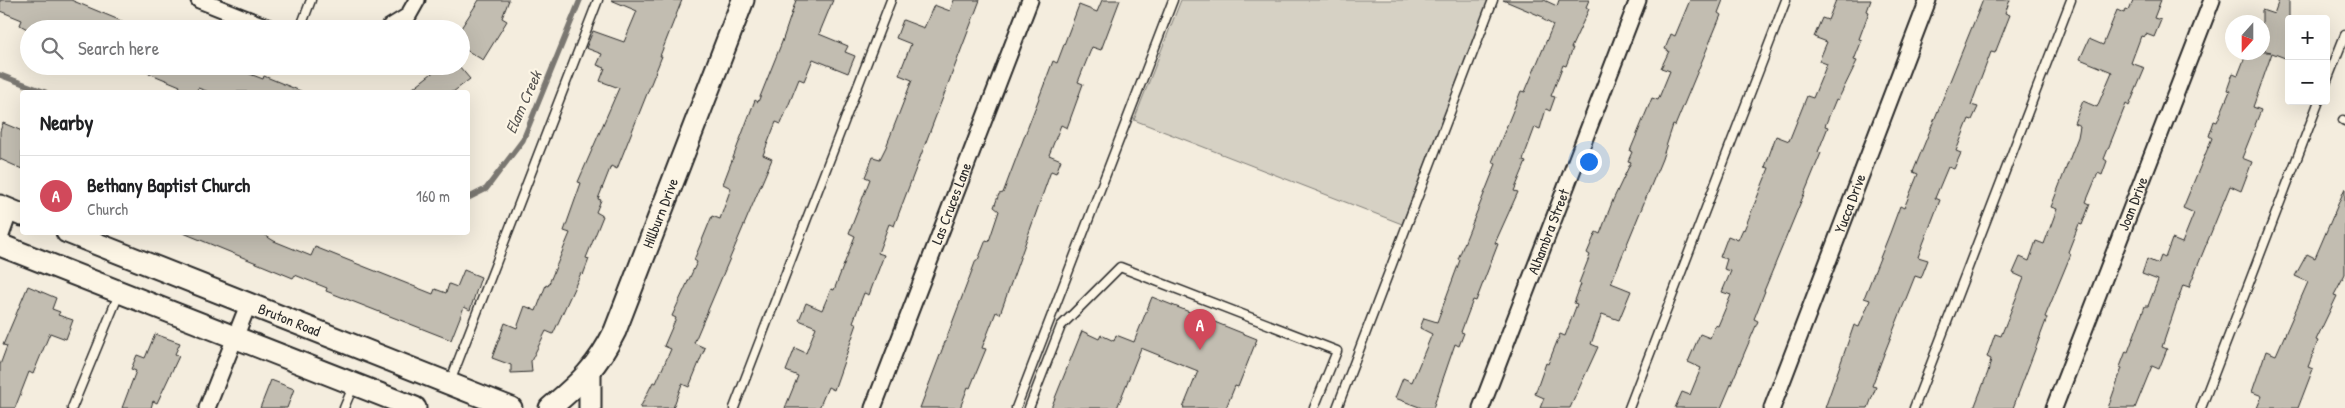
<!DOCTYPE html>
<html lang="en">
<head>
<meta charset="utf-8">
<style>
  :root { --surface:#fff; --page:#f6f6f6; --text:#202124; --muted:#757577; --line:#e0e0e0; --accent:#d1495b }
  body { margin:0; font-family:"Patrick Hand",sans-serif; background:var(--page); color:var(--text) }
  .controls { position:absolute; right:15px; top:15px; display:grid; overflow:hidden; border-radius:5px; box-shadow:0 5px 20px #0002 }
  .controls button { width:45px; height:45px; display:grid; place-items:center; padding:0; border:0; border-bottom:1px solid var(--line); background:var(--surface); color:var(--text); font:25px sans-serif }
  .compass { position:absolute; left:2225px; top:15px; width:45px; height:45px; border-radius:50%; background:var(--surface); box-shadow:0 5px 20px #0002; rotate:201deg }
  .you { position:absolute; left:1588px; top:161px; width:18px; height:18px; margin:-12px; border:4px solid #fff; border-radius:50%; background:#1a73e8; box-shadow:0 0 0 8px #1a73e833 }
  .badge { display:grid; place-items:center; width:32px; height:32px; border-radius:50%; background:var(--accent); color:#fff; font-size:16px; font-weight:700 }
  .pin { position:absolute; translate:-50% -41px; filter:drop-shadow(0 1px 2px #0008) }
  .pin::after { content:''; position:absolute; top:26px; width:18px; height:15px; background:inherit; clip-path:polygon(0 0,100% 0,50% 100%) }
  .list { margin:0; padding:0; list-style:none }
  h2 { display:flex; justify-content:space-between; align-items:center; height:65px; margin:0; padding:0 20px; font-size:21px }
  h2 small { font-size:16px; font-weight:400; color:var(--muted) }
  .list li { display:grid; grid-template-columns:32px 1fr auto; gap:15px; align-items:center; box-sizing:border-box; height:80px; padding:0 20px; border-top:1px solid var(--line) }
  .list b { display:block; font-size:19px; white-space:nowrap }
  .list p { margin:0; font-size:16px; white-space:nowrap; color:var(--muted) }
  .list em { font-size:16px; font-style:normal; color:var(--muted) }
  .icon { flex:none; width:28px; height:28px; fill:none; stroke:currentColor; stroke-width:2; stroke-linecap:round; stroke-linejoin:round }
  .map { position:relative; flex:none; width:2345px; height:408px; overflow:hidden }
  .search { position:absolute; background:var(--surface); box-shadow:0 5px 20px #0002; left:20px; top:20px; width:450px; height:55px; display:flex; align-items:center; gap:12px; box-sizing:border-box; padding:0 18px; border-radius:28px; color:var(--muted); font-size:19px }
  .panel { position:absolute; background:var(--surface); box-shadow:0 5px 20px #0002; left:20px; top:90px; width:450px; height:145px; border-radius:5px }
  .map>svg:first-child { display:block }
  .green { fill:#d6d1c4; stroke:#807e78 }
  .lines { fill:none; stroke-linecap:round; stroke-linejoin:round }
  .stream { stroke:#7a7771; stroke-width:5.5 }
  .building { fill:#c2bdb1; stroke:#2b2b2b }
  .lane-casing { stroke:#2b2b2b; stroke-width:11 }
  .street-casing { stroke:#2b2b2b; stroke-width:19 }
  .secondary-casing { stroke:#2b2b2b; stroke-width:25 }
  .lane { stroke:#fcf5e5; stroke-width:8 }
  .street { stroke:#fcf5e5; stroke-width:15 }
  .secondary { stroke:#fcf5e5; stroke-width:21 }
  .labels { text-anchor:middle; stroke-width:4.5; stroke-linejoin:round; paint-order:stroke }
  .street-label { font-size:15px; fill:#2b2b2b; stroke:#fcf5e5 }
  .water-label { font-size:16px; font-style:italic; fill:#595754; stroke:#fcf5e5 }
</style>
</head>
<body>
<div class="map">
<svg width="2345" height="408" viewBox="0 0 2345 408">
  <rect width="100%" height="100%" fill="#f4edde"/>
  <filter id="ink" filterUnits="userSpaceOnUse"><feTurbulence type="fractalNoise" baseFrequency=".02" numOctaves="2"/><feDisplacementMap in="SourceGraphic" scale="10" xChannelSelector="R" yChannelSelector="G"/><feConvolveMatrix kernelMatrix="1 2 1 2 8 2 1 2 1" color-interpolation-filters="sRGB"/></filter>
  <g filter="url(#ink)">
    <polygon class="green" points="1181,0 1489,0 1402,224 1134,120"/>
    <g class="lines">
      <g class="stream">
        <polyline points="0,75 45,92"/>
        <polyline points="468,198 486,189 523,140 580,0"/>
      </g>
    </g>
    <g class="building">
      <polygon points="0,0 71,0 141,29 27,29 20,25 22,20 0,11"/>
      <polygon points="479,0 509,0 502,18 507,21 483,60 461,47 461,28"/>
      <polygon points="611,0 682,0 660,56 662,56 617,169 611,166 598,199 601,200 596,212 603,216 586,258 589,259 583,275 581,273 553,334 546,331 531,361 532,372 511,373 511,365 492,358 505,323 517,328 525,306 536,311 546,285 548,286 570,233 564,231 581,183 578,182 619,88 600,81 605,68 597,65 602,54 586,48 593,31 624,42 637,11"/>
      <polygon points="796,0 833,0 819,34 848,46 845,52 855,56 848,73 813,59 804,81 799,79 781,124 776,122 763,155 772,159 694,343 705,348 689,387 682,384 673,408 640,408 653,382 656,383 671,349 664,346 676,318 672,316 697,262 694,260 712,216 720,219 731,188 723,184 755,100 758,102 782,42"/>
      <polygon points="954,0 980,0 894,226 889,224 878,253 884,255 869,295 864,293 853,322 857,324 834,390 828,387 819,408 785,408 798,376 786,371 795,348 806,353 816,327 799,320 806,303 822,310 831,289 834,290 855,236 849,233 870,179 865,177 873,157 880,159 886,147 912,80 899,75 911,44 896,38 903,20 924,28 934,5 950,11"/>
      <polygon points="1102,0 1120,0 1101,50 1092,47 1078,82 1083,84 1067,128 1061,125 1049,155 1061,160 1056,173 1051,171 1000,314 996,312 982,348 986,349 970,388 968,387 960,408 920,408 976,260 978,260 986,240 989,241 999,211 994,207 999,194 1003,193 1053,61 1057,63 1079,5 1097,12"/>
      <polygon points="1503,0 1544,0 1557,6 1559,0 1589,0 1586,7 1589,9 1571,48 1573,48 1566,66 1563,65 1551,96 1555,97 1550,111 1546,109 1540,129 1535,127 1525,154 1523,161 1526,162 1514,191 1518,192 1495,243 1498,244 1476,301 1473,300 1461,332 1464,333 1459,346 1455,344 1433,408 1422,408 1395,398 1403,378 1412,382 1432,334 1420,328 1424,318 1437,322 1460,260 1458,259 1496,164 1492,162 1521,91 1525,92 1553,25 1542,19 1543,17"/>
      <polygon points="1690,0 1723,0 1718,13 1721,15 1675,126 1673,125 1662,159 1611,283 1631,291 1619,320 1602,314 1591,344 1598,347 1570,408 1540,408 1544,398 1535,394 1546,363 1548,364 1560,334 1565,336 1577,304 1574,303 1581,284 1579,283 1590,255 1587,253 1596,232 1600,234 1613,200 1631,162 1628,161 1632,152 1630,151 1652,98 1658,100 1670,71 1661,68 1669,51 1665,49 1671,34 1675,36"/>
      <polygon points="1836,0 1871,0 1867,11 1869,12 1859,39 1862,40 1854,60 1857,61 1838,100 1836,99 1825,126 1828,127 1818,152 1821,153 1764,291 1765,291 1754,319 1758,321 1721,408 1675,408 1682,392 1690,395 1701,368 1688,362 1700,334 1710,338 1715,325 1718,326 1731,295 1722,292 1731,271 1724,269 1727,259 1720,257 1728,236 1738,240 1743,229 1744,230 1769,168 1765,167 1776,136 1789,141 1807,96 1813,98 1827,64 1819,61 1827,42 1814,37 1822,18 1828,20"/>
      <polygon points="1983,0 2010,0 2005,13 2010,15 1995,53 1991,52 1971,105 1978,107 1972,120 1969,119 1956,151 1961,153 1954,169 1948,167 1935,198 1940,200 1918,257 1928,260 1921,278 1915,276 1884,354 1872,386 1876,387 1868,408 1825,408 1854,325 1859,327 1870,300 1864,298 1890,233 1900,206 1904,208 1918,174 1913,172"/>
      <polygon points="2133,0 2161,0 2154,18 2161,20 2154,37 2146,34 2144,37 2141,36 2131,63 2145,68 2129,106 2126,104 2104,159 2107,161 2102,175 2098,173 2086,202 2090,204 2082,225 2079,224 2068,252 2071,254 2045,317 2047,318 2013,408 1974,408 1988,372 1991,359 1987,357 1995,334 2001,336 2024,278 2013,273 2020,257 2029,261 2036,241 2044,244 2057,209 2051,207 2078,137 2080,126 2074,123 2083,101 2097,107 2112,72 2080,59 2089,39 2103,45 2117,10 2124,13 2126,9 2129,10"/>
      <polygon points="2279,0 2289,0 2289,47 2285,58 2272,53 2253,107 2261,110 2242,158 2252,162 2241,191 2230,186 2189,287 2183,285 2162,347 2167,349 2159,369 2152,366 2135,408 2108,408 2122,368 2120,367 2126,351 2128,352 2145,306 2148,306 2158,280 2142,274 2147,259 2158,264 2161,256 2165,258 2172,239 2182,243 2194,213 2183,208 2212,138 2209,136 2214,121 2217,122 2230,91 2227,90 2233,73 2238,75 2247,52 2271,52 2262,50 2262,10 2274,14"/>
      <polygon points="132,66 229,66 263,79 264,76 303,92 209,92 198,88 196,92 177,92 180,86"/>
      <polygon points="441,66 459,66 470,79 453,92 408,92"/>
      <polygon points="3,123 22,131 22,169 0,159 0,131"/>
      <polygon points="2345,188 2345,274 2334,295 2337,296 2316,340 2318,341 2308,367 2313,369 2298,408 2257,408 2262,396 2252,392 2266,351 2276,355 2308,282 2295,276 2307,254 2315,258"/>
      <polygon points="181,232 267,232 266,236 274,241 311,256 315,247 433,294 435,289 446,293 449,284 457,287 464,270 481,277 470,310 464,307 451,340 326,291 327,288 295,275 293,278"/>
      <polygon points="28,286 56,298 52,309 60,312 58,315 73,320 66,339 50,333 33,374 29,372 15,408 0,408 0,365 7,346 3,345"/>
      <polygon points="1152,297 1257,339 1238,387 1235,386 1226,408 1183,408 1198,371 1141,348 1117,408 1051,408 1082,331 1099,339 1101,335 1114,341 1116,335 1134,342"/>
      <polygon points="155,334 180,343 175,354 179,356 157,403 153,401 151,408 122,408 136,371 131,369 137,355 145,358"/>
      <polygon points="271,380 294,389 287,408 260,408"/>
    </g>
    <g class="lines">
      <g class="lane-casing">
        <g id="lane">
          <polyline points="300,29 311,0"/>
          <polyline points="2326,83 2345,35"/>
          <polyline points="2343,120 2345,121"/>
          <polyline points="450,382 598,0"/>
          <polyline points="72,408 119,294"/>
          <polyline points="344,408 354,384"/>
          <polyline points="734,408 891,0"/>
          <polyline points="1016,408 1173,0"/>
          <polyline points="1029,408 1061,326 1120,267 1337,351 1314,408"/>
          <polyline points="1337,408 1493,0"/>
          <polyline points="1629,408 1786,0"/>
          <polyline points="1914,408 2071,0"/>
          <polyline points="2201,408 2319,101"/>
        </g>
      </g>
      <g class="street-casing">
        <g id="street">
          <polyline points="199,0 272,29"/>
          <polyline points="387,29 408,16 417,0"/>
          <polyline points="0,238 10,210"/>
          <polyline points="207,408 248,305"/>
          <path id="s1" d="M873 408 1030 0"/>
          <path id="s2" d="M1481 408 1638 0"/>
          <path id="s3" d="M1772 408 1928 0"/>
          <path id="s4" d="M2054 408 2212 0"/>
        </g>
      </g>
      <g class="secondary-casing">
        <g id="secondary">
          <polyline points="0,206 22,215"/>
          <path id="s5" d="M67 232 511 408"/>
          <polyline points="0,245 415,408"/>
          <path id="s6" d="M550 408C580 383 598 366 615 331L743 0"/>
          <polyline points="590,408 590,372"/>
        </g>
      </g>
      <use href="#lane" class="lane"/>
      <use href="#street" class="street"/>
      <use href="#secondary" class="secondary"/>
    </g>
  </g>
  <g class="labels">
    <g class="street-label">
      <text dy="5" stroke="none"><textPath href="#s1" startOffset="219">Las Cruces Lane</textPath></text>
      <text dy="5" stroke="none"><textPath href="#s3" startOffset="219">Yucca Drive</textPath></text>
      <text dy="5" stroke="none"><textPath href="#s4" startOffset="219">Joan Drive</textPath></text>
      <text dy="5" stroke="none"><textPath href="#s6" startOffset="228">Hillburn Drive</textPath></text>
      <text dy="5" stroke="none"><textPath href="#s2" startOffset="189">Alhambra Street</textPath></text>
      <text dy="5" stroke="none"><textPath href="#s5" startOffset="239">Bruton Road</textPath></text>
    </g>
    <g class="water-label">
      <text transform="translate(523 102) rotate(-66)" y="6">Elam Creek</text>
    </g>
  </g>
</svg>
<div class="controls">
<button>+</button>
<button>−</button>
</div>
<svg class="compass" viewBox="-18 -18 36 36"><path d="M0-13l5 13h-10z" fill="#e53935"/><path d="M0 13l5-13h-10z" fill="#757577"/></svg>
<div class="you"></div>
<div class="pin badge" style="left:1200px;top:350px">A</div>
<div class="search"><svg class="icon" aria-label="search" viewBox="0 0 24 24"><circle cx="10" cy="10" r="6"/><path d="M15 15l6 6"/></svg>Search here</div>
<section class="panel">
<h2>Nearby<small></small></h2>
<ul class="list">
<li><span class="badge">A</span><div><b>Bethany Baptist Church</b><p>Church</p></div><em>160 m</em></li>
</ul>
</section>
</div>
</body>
</html>
